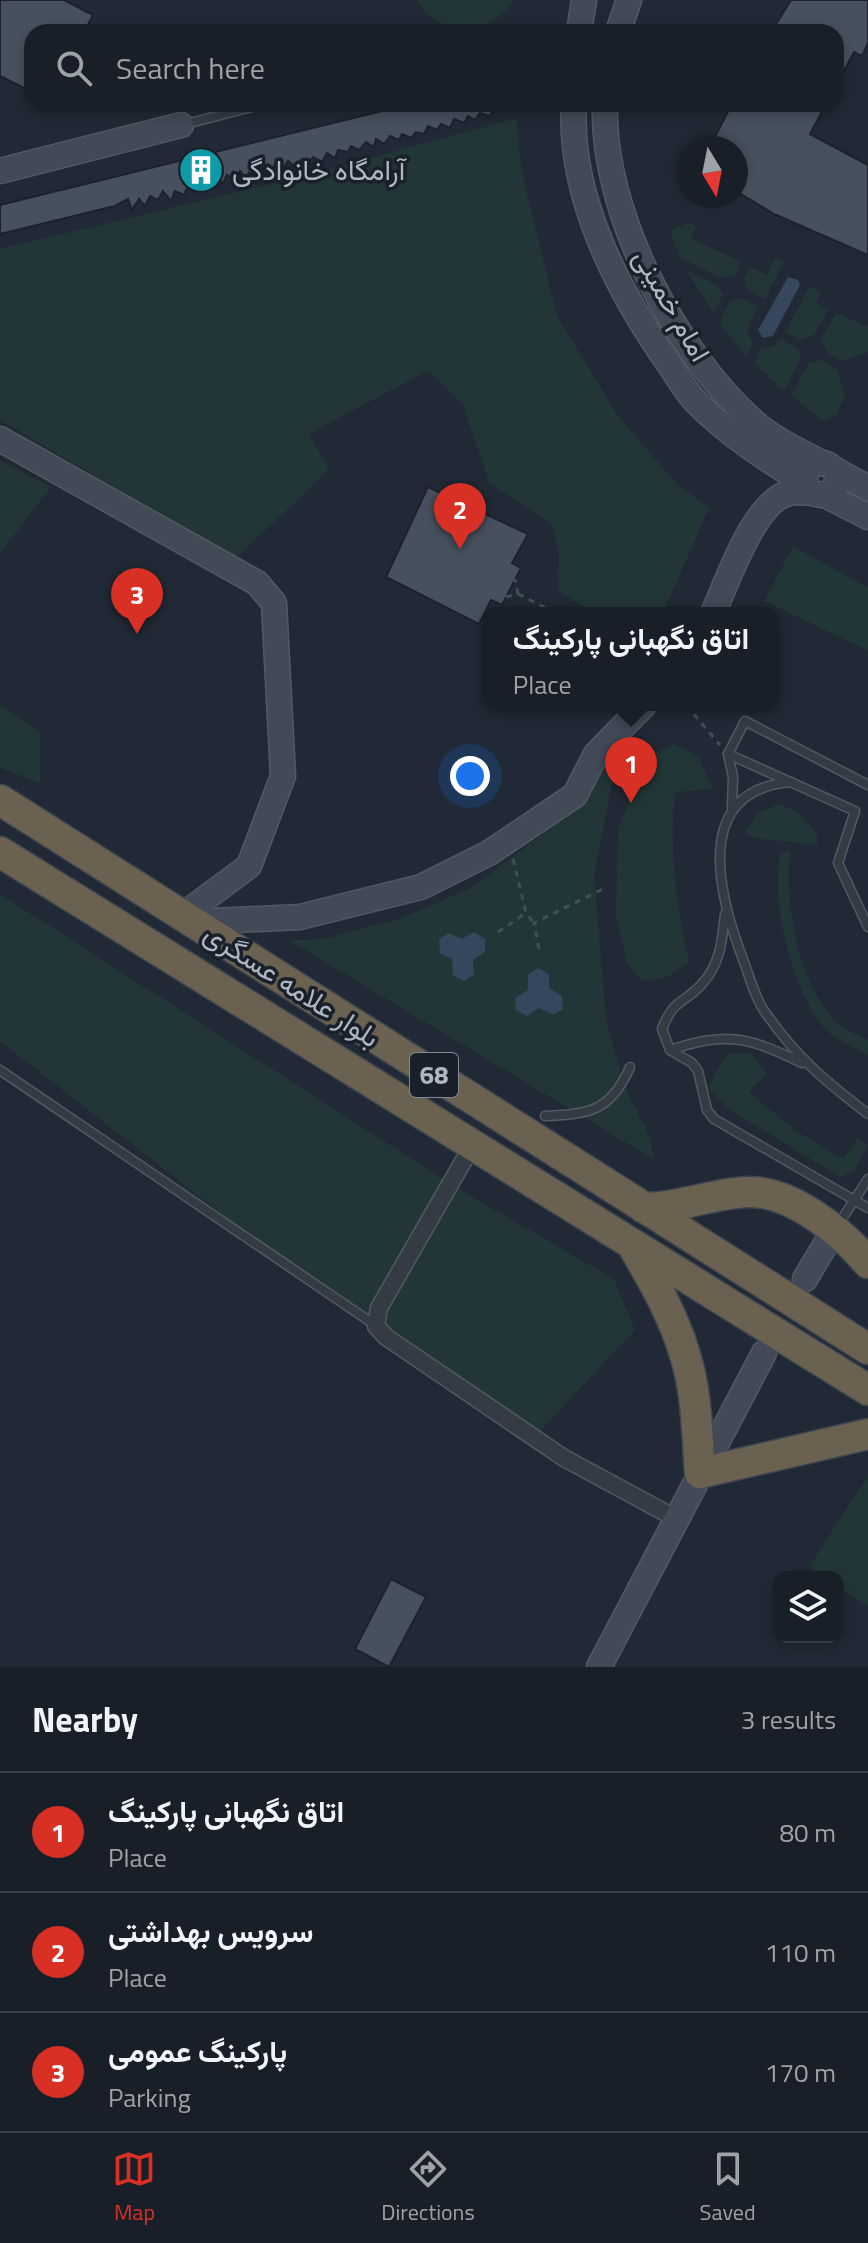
<!DOCTYPE html>
<html lang="en">
<head>
<meta charset="utf-8">
<style>
  :root { --surface:#181f28; --page:#252c34; --text:#f1f3f6; --muted:#9fa2a8; --line:#363d45; --accent:#d93025 }
  body { margin:0; font-family:"Titillium Web",Vazirmatn,sans-serif; background:var(--page); color:var(--text) }
  .controls { position:absolute; right:24px; bottom:24px; display:grid; overflow:hidden; border-radius:16px; box-shadow:0 4px 12px #0003 }
  .controls button { width:72px; height:72px; display:grid; place-items:center; padding:0; border:0; border-bottom:2px solid var(--line); background:var(--surface); color:var(--text); font:40px sans-serif }
  .compass { position:absolute; left:676px; top:136px; width:72px; height:72px; border-radius:50%; background:var(--surface); box-shadow:0 4px 12px #0003; rotate:170deg }
  .you { position:absolute; left:470px; top:776px; width:28px; height:28px; margin:-20px; border:6px solid #fff; border-radius:50%; background:#1a73e8; box-shadow:0 0 0 12px #1a73e833 }
  .badge { display:grid; place-items:center; width:52px; height:52px; border-radius:50%; background:var(--accent); color:#fff; font-size:26px; font-weight:700 }
  .pin { position:absolute; translate:-50% -66px; filter:drop-shadow(0 2px 4px #0008) }
  .pin::after { content:''; position:absolute; top:42px; width:28px; height:24px; background:inherit; clip-path:polygon(0 0,100% 0,50% 100%) }
  .popup { position:absolute; left:483px; top:607px; width:296px; height:104px; box-sizing:border-box; display:grid; place-content:center; border-radius:16px; background:var(--surface); filter:drop-shadow(0 2px 6px #0005); font-size:26px; white-space:nowrap; color:var(--muted) }
  .popup b { font-size:30px; color:var(--text) }
  .popup::after { content:''; position:absolute; left:50%; top:100%; margin-left:-16px; border:16px solid transparent; border-top-color:var(--surface) }
  .list { margin:0; padding:0; list-style:none }
  h2 { display:flex; justify-content:space-between; align-items:center; height:104px; margin:0; padding:0 32px; font-size:34px }
  h2 small { font-size:26px; font-weight:400; color:var(--muted) }
  .list li { display:grid; grid-template-columns:52px 1fr auto; gap:24px; align-items:center; box-sizing:border-box; height:120px; padding:0 32px; border-top:2px solid var(--line) }
  .list b { display:block; font-size:30px; white-space:nowrap }
  .list p { margin:0; font-size:26px; white-space:nowrap; color:var(--muted) }
  .list em { font-size:26px; font-style:normal; color:var(--muted) }
  .icon { flex:none; width:44px; height:44px; fill:none; stroke:currentColor; stroke-width:2; stroke-linecap:round; stroke-linejoin:round }
  .map { position:relative; flex:none; width:868px; height:1667px; overflow:hidden }
  .search { position:absolute; background:var(--surface); box-shadow:0 4px 12px #0003; left:24px; right:24px; top:24px; height:88px; display:flex; align-items:center; gap:20px; box-sizing:border-box; padding:0 28px; border-radius:24px; color:var(--muted); font-size:30px }
  .sheet { height:464px; background:var(--surface) }
  nav { display:flex; justify-content:space-around; align-items:center; box-sizing:border-box; height:112px; border-top:2px solid var(--line); background:var(--surface); font-size:22px; color:var(--muted) }
  nav a { display:grid; justify-items:center; gap:4px }
  nav .on { color:var(--accent) }
  .map>svg:first-child { display:block }
  .green { fill:#233637 }
  .water { fill:#36475d }
  .building { fill:#47505e; stroke:#1b222c; stroke-width:2 }
  .lines { fill:none; stroke-linecap:round; stroke-linejoin:round }
  .lane-casing { stroke:#515963; stroke-width:11 }
  .street-casing { stroke:#515963; stroke-width:19 }
  .secondary-casing { stroke:#515963; stroke-width:27 }
  .highway-casing { stroke:#3e4650; stroke-width:33 }
  .path { stroke:#405153; stroke-width:3; stroke-dasharray:6 6; stroke-linecap:butt }
  .lane { stroke:#343b45; stroke-width:8 }
  .street { stroke:#343b45; stroke-width:16 }
  .secondary { stroke:#424a58; stroke-width:24 }
  .highway { stroke:#6b6151; stroke-width:30 }
  .labels { text-anchor:middle; stroke-width:7; stroke-linejoin:round; paint-order:stroke }
  .shield { fill:#19202a; stroke:#818994; stroke-width:2 }
  .shield-label { font-size:26px; font-weight:bold; fill:#aeb6c2 }
  .poi-label { font-size:28px; fill:#aeb6c2; stroke:#19202a; text-anchor:start }
  .street-label { font-size:28px; fill:#aeb6c2; stroke:#19202a }
</style>
</head>
<body>
<div class="map">
<svg width="868" height="1667" viewBox="0 0 868 1667">
  <rect width="100%" height="100%" fill="#202935"/>
  <g class="green">
    <path d="M417 0H514C489 38 442 40 417 0Z"/>
    <polygon points="516,118 523,178 557,316 618,416 678,485 709,508 663,613 594,613 558,591 559,553 552,523 490,484 463,405 429,370 309,434 329,470 236,558 0,420 0,249 309,175"/>
    <polygon points="689,223 696,227 691,238 741,262 736,274 722,278 680,257 670,231"/>
    <polygon points="775,258 784,262 765,299 748,291 744,279 750,267 767,275"/>
    <polygon points="687,271 717,285 723,294 714,314"/>
    <polygon points="810,287 821,292 816,303 828,310 815,334 800,340 785,332"/>
    <polygon points="741,298 757,307 747,332 753,344 746,357 720,323 729,302"/>
    <polygon points="837,313 868,327 868,352 841,361 827,352 821,339"/>
    <polygon points="781,339 797,348 801,358 784,391 755,363 761,348 773,346"/>
    <polygon points="821,360 837,370 845,396 837,414 823,421 791,395 809,363"/>
    <polygon points="0,460 51,487 0,553"/>
    <polygon points="793,547 868,587 868,650 764,601"/>
    <polygon points="0,704 40,732 40,783 0,768"/>
    <polygon points="623,737 627,744 611,789 594,874 606,1019 624,1085 651,1139 653,1159 290,941 328,938 402,918 471,888 568,815"/>
    <path d="M674 744 698 757 713 789 675 792C669 850 676 905 689 962L667 977 642 981 627 963 616 916 618 831 644 758Z"/>
    <polygon points="779,804 800,814 817,834 817,845 755,838 745,833 758,812"/>
    <path d="M781 851 790 852C785 905 797 981 836 1022 844 1030 858 1035 868 1040V1055C855 1047 835 1040 825 1029 792 990 769 901 781 851Z"/>
    <polygon points="0,894 452,1185 614,1279 635,1330 537,1434 223,1215 0,1041"/>
    <polygon points="727,1054 751,1054 767,1073 749,1092 796,1131 843,1159 858,1138 868,1145 854,1171 840,1177 730,1110 708,1088"/>
    <polygon points="868,1476 868,1606 838,1586 838,1577 824,1577 809,1567"/>
  </g>
  <g class="water">
    <polygon points="788,277 798,280 800,285 773,336 763,338 758,330"/>
    <polygon points="449,933 462,939 474,932 485,939 485,952 473,960 474,975 464,981 453,975 452,959 440,953 439,939"/>
    <polygon points="538,968 549,974 549,988 562,996 563,1009 553,1015 539,1008 527,1016 516,1010 515,998 528,990 528,975"/>
  </g>
  <g class="building">
    <polygon points="0,0 64,0 93,15 84,32 32,32 32,92 0,76"/>
    <polygon points="791,0 868,0 868,43 862,56 854,52 836,86 836,32 771,32"/>
    <polygon points="410,104 500,104 489,116 480,113 475,120 468,116 464,123 454,119 450,128 441,124 437,130 428,126 424,134 416,132 411,138 402,134 399,140 390,136 384,144 376,139 374,147 366,142 359,150 351,146 348,152 338,150 335,158 327,153 322,162 313,157 309,162 301,160 297,168 288,161 282,169 275,164 271,172 262,167 258,176 249,173 245,178 240,171 236,180 227,175 223,183 216,179 209,188 203,182 196,192 187,188 184,195 175,191 171,201 163,191 158,200 150,196 145,206 139,199 132,210 128,199 115,206 0,234 0,205"/>
    <polygon points="732,104 826,104 810,134 868,165 868,255 774,214 736,191 736,148 709,148"/>
    <polygon points="428,487 528,534 512,563 521,568 502,605 491,600 479,624 386,577"/>
    <polygon points="391,1579 426,1597 389,1667 355,1649"/>
  </g>
  <g class="lines">
    <g class="lane-casing">
      <g id="lane">
        <polyline points="182,125 263,104"/>
        <polyline points="728,754 855,811 838,863 868,927"/>
        <path d="M791 782C690 790 719 897 744 962 750 978 755 998 765 1012 796 1057 825 1081 868 1114"/>
        <polyline points="732,808 733,777 728,754 745,721 868,785"/>
        <path d="M725 914C722 940 721 963 702 984 683 1005 674 998 662 1029L670 1050 692 1063 698 1071 707 1110 714 1119 868 1208"/>
        <path d="M670 1050C728 1031 748 1037 802 1063"/>
        <polyline points="0,1070 375,1325"/>
        <path d="M545 1116C590 1114 611 1111 630 1067"/>
        <polyline points="838,1225 868,1179"/>
      </g>
    </g>
    <g class="street-casing">
      <polyline id="street" points="472,1146 379,1308 376,1326 386,1337 564,1458 677,1519"/>
    </g>
    <g class="secondary-casing">
      <g id="secondary">
        <polyline points="579,32 584,0"/>
        <polyline points="618,32 629,0"/>
        <path d="M574 104C568 195 618 292 669 364 678 377 686 392 697 403 730 436 766 459 805 483"/>
        <path d="M605 104C601 211 675 352 754 422 773 439 799 451 822 463"/>
        <polyline points="0,171 181,125"/>
        <polyline points="0,439 257,583 274,603 283,776 249,866 183,915"/>
        <circle cx="821" cy="479" r="16"/>
        <polyline points="835,470 868,488"/>
        <polyline points="823,494 868,517"/>
        <path d="M713 613C727 583 754 501 789 493 796 491 806 493 814 493"/>
        <polyline points="193,922 300,917 421,887 489,853 575,795 596,754 644,705"/>
        <polyline points="805,1279 833,1232"/>
        <polyline points="599,1667 764,1353"/>
      </g>
    </g>
    <g class="highway-casing">
      <g id="highway">
        <polyline points="0,800 868,1349"/>
        <polyline points="0,852 868,1390"/>
        <path d="M644 1208C680 1208 713 1193 749 1192 791 1191 842 1232 868 1263"/>
        <path d="M634 1248C654 1282 674 1317 685 1355 697 1392 697 1434 700 1473L868 1434"/>
      </g>
    </g>
    <g class="path">
      <polyline points="518,594 556,613"/>
      <polyline points="506,597 518,594 515,579"/>
      <polyline points="686,705 720,745"/>
      <polyline points="513,859 526,913 534,923"/>
      <polyline points="498,932 526,913"/>
      <polyline points="539,949 534,923 607,887"/>
    </g>
    <use href="#lane" class="lane"/>
    <use href="#street" class="street"/>
    <use href="#secondary" class="secondary"/>
    <use href="#highway" class="highway"/>
  </g>
  <defs>
    <g id="building-disc" transform="scale(2.3)"><circle r="9.5" fill="#0f9aa8" stroke="#19202a"/><path d="M-4-6H4V6H1V3H-1V6H-4ZM-2.5-4.3h1.7v1.8h-1.7ZM.8-4.3h1.7v1.8H.8ZM-2.5-1h1.7V.8h-1.7ZM.8-1h1.7V.8H.8Z" fill="#fff"/></g>
  </defs>
  <g fill-rule="evenodd">
    <use href="#building-disc" x="201" y="170"/>
  </g>
  <g class="labels">
    <rect class="shield" x="410" y="1053" width="48" height="44" rx="6"/>
    <g class="shield-label">
      <text x="434" y="1084">68</text>
    </g>
    <g class="poi-label">
      <text x="232" y="180">آرامگاه خانوادگی</text>
    </g>
    <g class="street-label">
      <text transform="translate(672 305) rotate(60)" y="10">امام خمینی</text>
      <text transform="translate(292 985) rotate(33)" y="10">بلوار علامه عسگری</text>
    </g>
  </g>
</svg>
<div class="controls">
<button><svg class="icon" aria-label="layers" viewBox="0 0 24 24"><path d="M12 4l9 5-9 5-9-5zM3 14l9 5 9-5"/></svg></button>
</div>
<svg class="compass" viewBox="-18 -18 36 36"><path d="M0-13l5 13h-10z" fill="#e53935"/><path d="M0 13l5-13h-10z" fill="#9fa2a8"/></svg>
<div class="you"></div>
<div class="pin badge" style="left:631px;top:803px">1</div>
<div class="popup"><b>اتاق نگهبانی پارکینگ</b>Place</div>
<div class="pin badge" style="left:460px;top:549px">2</div>
<div class="pin badge" style="left:137px;top:634px">3</div>
<div class="search"><svg class="icon" aria-label="search" viewBox="0 0 24 24"><circle cx="10" cy="10" r="6"/><path d="M15 15l6 6"/></svg>Search here</div>
</div>
<section class="sheet">
<h2>Nearby<small>3 results</small></h2>
<ul class="list">
<li><span class="badge">1</span><div><b>اتاق نگهبانی پارکینگ</b><p>Place</p></div><em>80 m</em></li>
<li><span class="badge">2</span><div><b>سرویس بهداشتی</b><p>Place</p></div><em>110 m</em></li>
<li><span class="badge">3</span><div><b>پارکینگ عمومی</b><p>Parking</p></div><em>170 m</em></li>
</ul>
</section>
<nav>
<a class="on"><svg class="icon" aria-label="map" viewBox="0 0 24 24"><path d="M3 6l6-2 6 2 6-2v14l-6 2-6-2-6 2zM9 4v14M15 6v14"/></svg>Map</a>
<a><svg class="icon" aria-label="directions" viewBox="0 0 24 24"><path d="M12 3l9 9-9 9-9-9zM9 14v-3h6M13 9l2 2-2 2"/></svg>Directions</a>
<a><svg class="icon" aria-label="saved" viewBox="0 0 24 24"><path d="M7 4h10v16l-5-4-5 4z"/></svg>Saved</a>
</nav>
</body>
</html>
